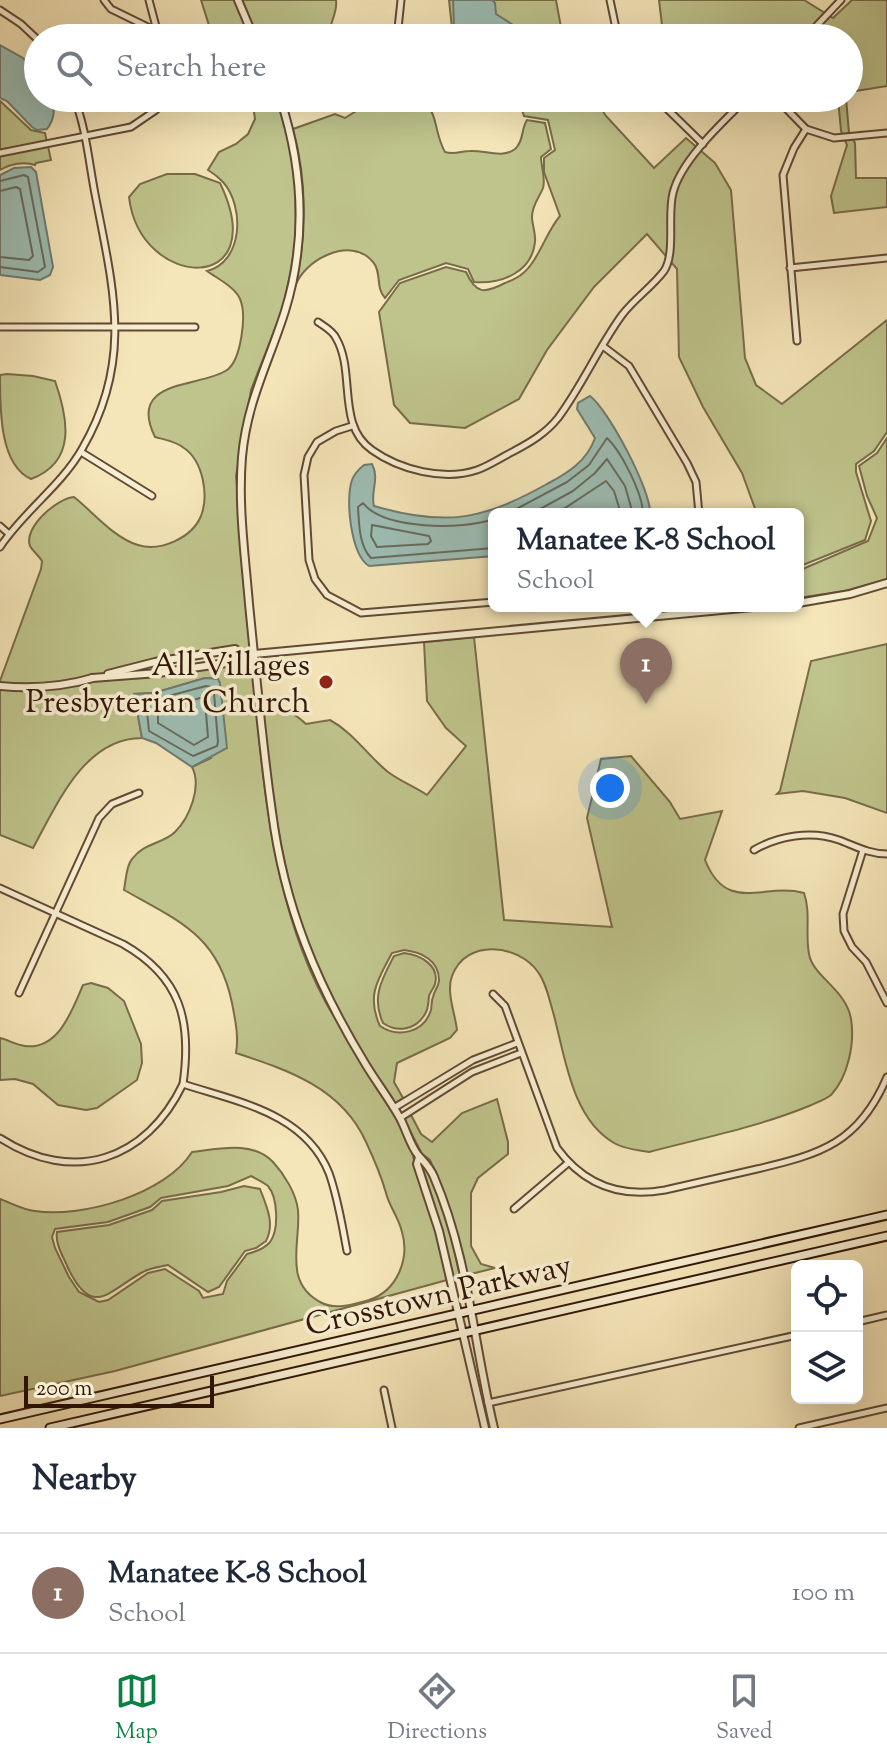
<!DOCTYPE html>
<html lang="en">
<head>
<meta charset="utf-8">
<style>
  :root { --surface:#fff; --page:#f6f6f7; --text:#1f2937; --muted:#747a83; --line:#e0e1e3; --accent:#0b8043 }
  body { margin:0; font-family:"Sorts Mill Goudy",serif; background:var(--page); color:var(--text) }
  .controls { position:absolute; right:24px; bottom:24px; display:grid; overflow:hidden; border-radius:12px; box-shadow:0 8px 32px #0002 }
  .controls button { width:72px; height:72px; display:grid; place-items:center; padding:0; border:0; border-bottom:2px solid var(--line); background:var(--surface); color:var(--text); font:40px sans-serif }
  .scale { position:absolute; left:24px; bottom:20px; width:190px; box-sizing:border-box; padding-left:8px; border:4px solid #311507; border-top:0; font-size:22px; line-height:28px; white-space:nowrap; color:#311507; -webkit-text-stroke:6px #f8efd2; paint-order:stroke }
  .you { position:absolute; left:610px; top:788px; width:28px; height:28px; margin:-20px; border:6px solid #fff; border-radius:50%; background:#1a73e8; box-shadow:0 0 0 12px #1a73e833 }
  .badge { display:grid; place-items:center; width:52px; height:52px; border-radius:50%; background:var(--accent); color:#fff; font-size:26px; font-weight:700 }
  .pin { position:absolute; translate:-50% -66px; filter:drop-shadow(0 2px 4px #0008) }
  .pin::after { content:''; position:absolute; top:42px; width:28px; height:24px; background:inherit; clip-path:polygon(0 0,100% 0,50% 100%) }
  .popup { position:absolute; left:488px; top:508px; width:316px; height:104px; box-sizing:border-box; display:grid; place-content:center; border-radius:12px; background:var(--surface); filter:drop-shadow(0 2px 6px #0005); font-size:26px; white-space:nowrap; color:var(--muted) }
  .popup b { font-size:30px; color:var(--text) }
  .popup::after { content:''; position:absolute; left:50%; top:100%; margin-left:-16px; border:16px solid transparent; border-top-color:var(--surface) }
  .list { margin:0; padding:0; list-style:none }
  h2 { display:flex; justify-content:space-between; align-items:center; height:104px; margin:0; padding:0 32px; font-size:34px }
  h2 small { font-size:26px; font-weight:400; color:var(--muted) }
  .list li { display:grid; grid-template-columns:52px 1fr auto; gap:24px; align-items:center; box-sizing:border-box; height:120px; padding:0 32px; border-top:2px solid var(--line) }
  .list b { display:block; font-size:30px; white-space:nowrap }
  .list p { margin:0; font-size:26px; white-space:nowrap; color:var(--muted) }
  .list em { font-size:26px; font-style:normal; color:var(--muted) }
  .icon { flex:none; width:44px; height:44px; fill:none; stroke:currentColor; stroke-width:2; stroke-linecap:round; stroke-linejoin:round }
  .map { position:relative; flex:none; width:887px; height:1428px; overflow:hidden }
  .search { position:absolute; background:var(--surface); box-shadow:0 8px 32px #0002; left:24px; right:24px; top:24px; height:88px; display:flex; align-items:center; gap:20px; box-sizing:border-box; padding:0 28px; border-radius:44px; color:var(--muted); font-size:30px }
  .sheet { height:224px; background:var(--surface) }
  nav { display:flex; justify-content:space-around; align-items:center; box-sizing:border-box; height:112px; border-top:2px solid var(--line); background:var(--surface); font-size:22px; color:var(--muted) }
  nav a { display:grid; justify-items:center; gap:4px }
  nav .on { color:var(--accent) }
  .map>svg:first-child { display:block }
  .green { fill:#bfc48c; stroke:#786c4a; stroke-width:2; fill-rule:evenodd }
  .water { fill:#9dbeb4; stroke:#727a6f; stroke-width:2 }
  .lines { fill:none; stroke-linecap:round; stroke-linejoin:round }
  .shore { stroke:#676a5e; stroke-width:2 }
  .minor-casing { stroke:#624934; stroke-width:9 }
  .tertiary-casing { stroke:#624934; stroke-width:10 }
  .secondary-casing { stroke:#311507; stroke-width:11 }
  .minor { stroke:#f8efd2; stroke-width:5 }
  .tertiary { stroke:#f8efd2; stroke-width:6 }
  .secondary { stroke:#f8efd2; stroke-width:7 }
  .poi-dot { fill:#8f2418; stroke:#f8efd2; stroke-width:3 }
  .labels { text-anchor:middle; stroke-width:7; stroke-linejoin:round; paint-order:stroke }
  .poi-label { font-size:32px; fill:#311507; stroke:#f8efd2; text-anchor:end }
  .street-label { font-size:32px; fill:#311507; stroke:#f8efd2 }
</style>
</head>
<body>
<div class="map">
<svg width="887" height="1428" viewBox="0 0 887 1428">
  <rect width="100%" height="100%" fill="#f5e6b9"/>
  <filter id="stains"><feTurbulence type="fractalNoise" baseFrequency=".0025" numOctaves="4"/><feColorMatrix values="0 0 0 0 .2 0 0 0 0 .09 0 0 0 0 .02 0 0 0 .5 -.17"/></filter>
  <radialGradient id="worn" r=".72"><stop offset=".6" stop-color="#630" stop-opacity="0"/><stop offset="1" stop-color="#630" stop-opacity=".3"/></radialGradient>
  <g class="green">
    <polygon points="201,0 235,0 250,38 213,38"/>
    <path d="M242 0H336C338 13 329 24 328 38H258Z"/>
    <polygon points="449,0 556,0 563,38 465,38 452,28"/>
    <polygon points="659,0 804,0 833,18 852,0 887,0 887,86 849,92 849,38 672,38 662,25"/>
    <path d="M252 98H277L289 138 295 170 296 234 291 271 282 311 251 390 236 476 251 650 152 665 154 671 251 658C263 773 269 896 325 1001 341 1032 419 1140 414 1166L436 1231 447 1280 115 1371 0 1396V1199C11 1203 23 1210 35 1211 83 1218 166 1194 192 1152 218 1149 252 1140 273 1162 284 1174 296 1193 298 1210 301 1243 282 1283 322 1303 336 1310 354 1304 369 1300 397 1291 410 1259 402 1232 399 1218 389 1206 386 1193 381 1175 374 1159 366 1142 342 1088 288 1070 236 1053 239 1036 235 1019 232 1003 218 935 179 921 124 890 126 880 126 866 132 859 145 842 163 844 175 832 190 817 202 786 192 767L211 758 218 679 205 678 154 693 134 694 142 738C84 738 57 805 33 848L0 835V681L41 569 42 561C39 556 32 550 30 546 23 527 58 498 74 497 93 512 114 538 138 545 160 552 192 538 201 516 209 495 203 461 184 448 175 441 166 440 155 437 126 378 201 388 227 370 241 360 247 315 240 299 235 287 218 279 207 271 243 262 245 207 223 182 219 178 213 173 208 170L219 152 236 144 248 134 255 119ZM251 1176C257 1179 263 1182 268 1186 278 1198 279 1230 270 1242 264 1249 255 1252 247 1254L227 1281 223 1294 203 1298 199 1291 165 1269 148 1273 108 1300 99 1302 79 1292 69 1277 55 1248 52 1237 55 1229 108 1222 150 1207 161 1198 228 1186Z"/>
    <path d="M402 98C443 98 430 126 445 152 455 155 461 151 470 151 485 150 502 159 515 149 524 141 521 129 527 120L545 123 551 149 541 157C541 166 546 179 543 188 539 198 532 205 532 217 532 225 536 233 535 242 532 272 502 284 474 282L468 269 446 263 399 280 385 298C375 287 382 272 373 262 351 235 303 260 295 287 307 236 307 180 293 129L335 114 345 118 358 110Z"/>
    <path d="M518 98H594L606 116 654 168 686 138 715 163 731 190 745 358 756 385 782 404 887 320V432L874 451 856 464V472L871 521 865 540 798 567V514H757L742 473 703 407 679 357 677 269 647 234 594 287 547 350 519 399 465 428 410 423 394 405 379 312 400 283 446 267 466 272C476 294 484 294 505 283 510 281 518 278 522 274 538 262 546 232 560 216L544 172V158L555 150 548 120 524 116Z"/>
    <polygon points="838,98 846,98 849,133 855,143 856,178 887,178 887,207 834,213 831,196 847,145 841,131"/>
    <path d="M0 101 31 130 45 133 51 160 36 163 35 165C24 161 10 164 0 170Z"/>
    <path d="M167 174H195L220 183C274 296 140 291 129 197L140 184Z"/>
    <path d="M7 374 33 376 55 381C68 418 77 462 31 479 0 465 0 412 0 375Z"/>
    <polygon points="887,438 887,579 845,591 798,598 798,571 868,541 877,518 867,496 859,466 877,453"/>
    <path d="M474 637 504 920 612 927 587 818 601 759 631 756 670 802 680 819 722 811 705 860C727 915 764 882 804 893 811 913 805 933 809 954 813 977 846 989 851 1019 855 1043 848 1077 831 1095 825 1100 815 1103 809 1106 758 1127 702 1138 649 1152 637 1150 624 1149 614 1143 571 1118 565 1055 553 1012 549 998 546 983 538 972 518 944 466 938 452 976 446 992 455 1013 457 1030L450 1038 397 1063 394 1082 403 1098 395 1103C372 1068 347 1032 329 994 285 905 273 808 263 710 283 708 291 710 306 724L330 720C354 733 367 755 388 772 400 781 415 787 427 795L466 746 446 728 427 701 424 642ZM404 950C421 952 439 960 439 980 439 986 434 991 433 997 431 1001 432 1006 431 1010 424 1033 398 1038 380 1026 366 996 378 979 392 953Z"/>
    <polygon points="887,644 887,813 845,798 803,791 777,794 780,791 811,661"/>
    <path d="M404 953C420 955 440 965 435 984 434 988 430 992 429 996 428 1002 429 1008 425 1014 416 1030 397 1033 383 1023 371 997 382 979 394 956Z"/>
    <path d="M91 983 108 988 124 1001 141 1044 142 1063 137 1080 97 1108 86 1110 58 1105 33 1084 15 1079 0 1080V1038C8 1040 17 1045 25 1046 59 1050 72 1010 83 985Z"/>
    <polygon points="497,1099 508,1142 508,1154 478,1178 471,1193 471,1246 481,1264 495,1268 467,1275 456,1231 438,1178 430,1160 422,1154 404,1119 411,1115 421,1134 432,1142 462,1113"/>
    <path d="M421 1162C440 1181 454 1249 460 1277L453 1279 442 1229Z"/>
    <path d="M244 1186 260 1189C267 1207 275 1224 266 1241L256 1248 245 1251 219 1287 208 1292 168 1265C159 1267 150 1268 143 1272 109 1290 93 1320 68 1268 63 1256 55 1244 57 1232L109 1225 152 1210 162 1201 221 1192Z"/>
  </g>
  <g class="water">
    <polygon points="453,0 492,0 495,3 496,14 513,25 518,38 464,38 454,26"/>
    <path d="M0 45 23 58 38 73V98H51C55 110 55 118 47 129L37 130 32 127 7 101 0 98Z"/>
    <polygon points="31,167 36,172 53,267 50,275 40,280 0,275 0,175 14,168"/>
    <path d="M590 396C608 409 652 492 650 514H494V556L369 566C351 555 345 500 352 480 354 475 359 469 364 465L372 464C380 479 370 492 374 506 446 527 482 520 547 484 568 473 587 461 595 438L577 409 578 403Z"/>
    <polygon points="205,678 218,679 220,683 227,748 192,767 156,743 142,738 134,694 154,693"/>
  </g>
  <g class="lines">
    <g class="shore">
      <polyline points="0,181 24,175 28,177 45,267 38,272 0,267"/>
      <polyline points="0,191 16,187 20,189 33,256 29,260 0,257"/>
      <path d="M507 514 567 482 589 465 607 438C621 451 643 494 643 514"/>
      <polyline points="531,514 573,491 595,473 607,459 625,486 633,514"/>
      <polyline points="556,514 606,481 614,491 621,514"/>
      <path d="M494 519C463 530 384 530 363 503L358 507C359 523 359 546 371 558L494 548"/>
      <polygon points="372,525 429,536 431,541 428,544 377,547 371,536"/>
      <polygon points="206,686 212,687 214,693 218,742 217,746 193,756 149,731 146,702"/>
      <polygon points="200,698 205,701 208,737 194,745 158,723 158,711"/>
    </g>
    <g class="minor-casing">
      <g id="minor">
        <polyline points="104,0 111,9 156,31"/>
        <polyline points="149,0 159,38"/>
        <polyline points="610,0 618,38"/>
        <polyline points="0,10 21,24 38,40"/>
        <polyline points="397,38 401,0"/>
        <polyline points="805,38 841,0"/>
        <polyline points="184,98 196,101"/>
        <polyline points="455,98 457,100"/>
        <polyline points="656,98 703,144"/>
        <polyline points="776,98 806,129 834,138 887,133"/>
        <polyline points="0,153 131,127 156,110 163,98"/>
        <polyline points="790,268 887,258"/>
        <path d="M318 322C325 327 333 331 336 338 356 372 336 425 372 450 400 470 444 481 477 470 489 466 502 457 514 451 531 442 546 433 558 418 582 386 598 348 622 315 634 299 652 287 664 271 676 253 667 215 673 193 681 160 723 122 747 98"/>
        <polyline points="0,327 195,327"/>
        <polyline points="797,341 783,175 794,148 806,129"/>
        <polyline points="604,347 629,366 687,463 696,482 699,514"/>
        <polyline points="352,426 336,431 317,442 308,457 304,475 309,560 315,579 327,595 361,613 494,602"/>
        <polyline points="81,452 152,496"/>
        <polyline points="0,526 9,534"/>
        <path d="M0 547C24 511 61 486 82 449 134 360 113 288 95 194 89 163 86 127 74 98"/>
        <path d="M754 850C778 836 811 830 839 840 855 846 869 854 887 854"/>
        <polyline points="863,850 843,914 844,931 852,947 866,962 887,1003"/>
        <path d="M0 888 123 944C181 977 192 1021 183 1084 238 1102 305 1113 329 1173 338 1198 342 1225 347 1251"/>
        <polyline points="19,993 99,818 112,804 139,793"/>
        <path d="M493 994 505 1006 557 1148C584 1185 621 1198 665 1190 696 1183 726 1176 757 1169 821 1154 859 1143 887 1077"/>
        <polyline points="394,1108 473,1060 517,1043"/>
        <polyline points="400,1118 472,1072 521,1053"/>
        <path d="M0 1138C73 1185 146 1161 183 1084"/>
        <polyline points="514,1209 568,1163"/>
        <polyline points="857,1322 887,1315"/>
        <polyline points="384,1390 392,1428"/>
        <polyline points="488,1403 797,1335"/>
        <polyline points="799,1428 887,1408"/>
      </g>
    </g>
    <g class="tertiary-casing">
      <g id="tertiary">
        <polyline points="238,0 254,38"/>
        <path d="M280 98C303 168 307 240 285 311 269 362 247 401 242 457 238 506 245 555 249 604 256 673 262 743 272 812 284 906 317 985 366 1065 377 1083 390 1100 400 1118 406 1129 410 1145 418 1155 425 1163 430 1167 434 1177 468 1256 474 1345 494 1428"/>
        <polyline points="798,603 850,594 887,583"/>
        <polyline points="108,674 155,662 235,649 244,655"/>
        <polyline points="92,678 158,673 233,662 244,655 254,654 765,606"/>
        <path d="M0 686C32 689 62 687 93 678"/>
        <polyline points="419,1157 417,1164 439,1231 485,1428"/>
      </g>
    </g>
    <g class="secondary-casing">
      <g id="secondary">
        <polyline points="0,1419 887,1215"/>
        <polyline points="50,1428 887,1236"/>
      </g>
    </g>
    <use href="#minor" class="minor"/>
    <use href="#tertiary" class="tertiary"/>
    <use href="#secondary" class="secondary"/>
  </g>
  <circle class="poi-dot" cx="326" cy="682" r="8"/>
  <g class="labels">
    <g class="poi-label">
      <text x="310" y="675">All Villages<tspan x="310" dy="37">Presbyterian Church</tspan></text>
    </g>
    <g class="street-label">
      <text transform="translate(438 1294) rotate(-13)" y="11">Crosstown Parkway</text>
    </g>
  </g>
  <rect width="100%" height="100%" filter="url(#stains)"/>
  <rect width="100%" height="100%" fill="url(#worn)"/>
</svg>
<div class="controls">
<button><svg class="icon" aria-label="locate" viewBox="0 0 24 24"><circle cx="12" cy="12" r="6"/><path d="M12 2v4M12 18v4M2 12h4M18 12h4"/></svg></button>
<button><svg class="icon" aria-label="layers" viewBox="0 0 24 24"><path d="M12 4l9 5-9 5-9-5zM3 14l9 5 9-5"/></svg></button>
</div>
<div class="scale">200 m</div>
<div class="you"></div>
<div class="pin badge" style="left:646px;top:704px;background:#8d6e63">1</div>
<div class="popup"><b>Manatee K-8 School</b>School</div>
<div class="search"><svg class="icon" aria-label="search" viewBox="0 0 24 24"><circle cx="10" cy="10" r="6"/><path d="M15 15l6 6"/></svg>Search here</div>
</div>
<section class="sheet">
<h2>Nearby<small></small></h2>
<ul class="list">
<li><span class="badge" style="background:#8d6e63">1</span><div><b>Manatee K-8 School</b><p>School</p></div><em>100 m</em></li>
</ul>
</section>
<nav>
<a class="on"><svg class="icon" aria-label="map" viewBox="0 0 24 24"><path d="M3 6l6-2 6 2 6-2v14l-6 2-6-2-6 2zM9 4v14M15 6v14"/></svg>Map</a>
<a><svg class="icon" aria-label="directions" viewBox="0 0 24 24"><path d="M12 3l9 9-9 9-9-9zM9 14v-3h6M13 9l2 2-2 2"/></svg>Directions</a>
<a><svg class="icon" aria-label="saved" viewBox="0 0 24 24"><path d="M7 4h10v16l-5-4-5 4z"/></svg>Saved</a>
</nav>
</body>
</html>
